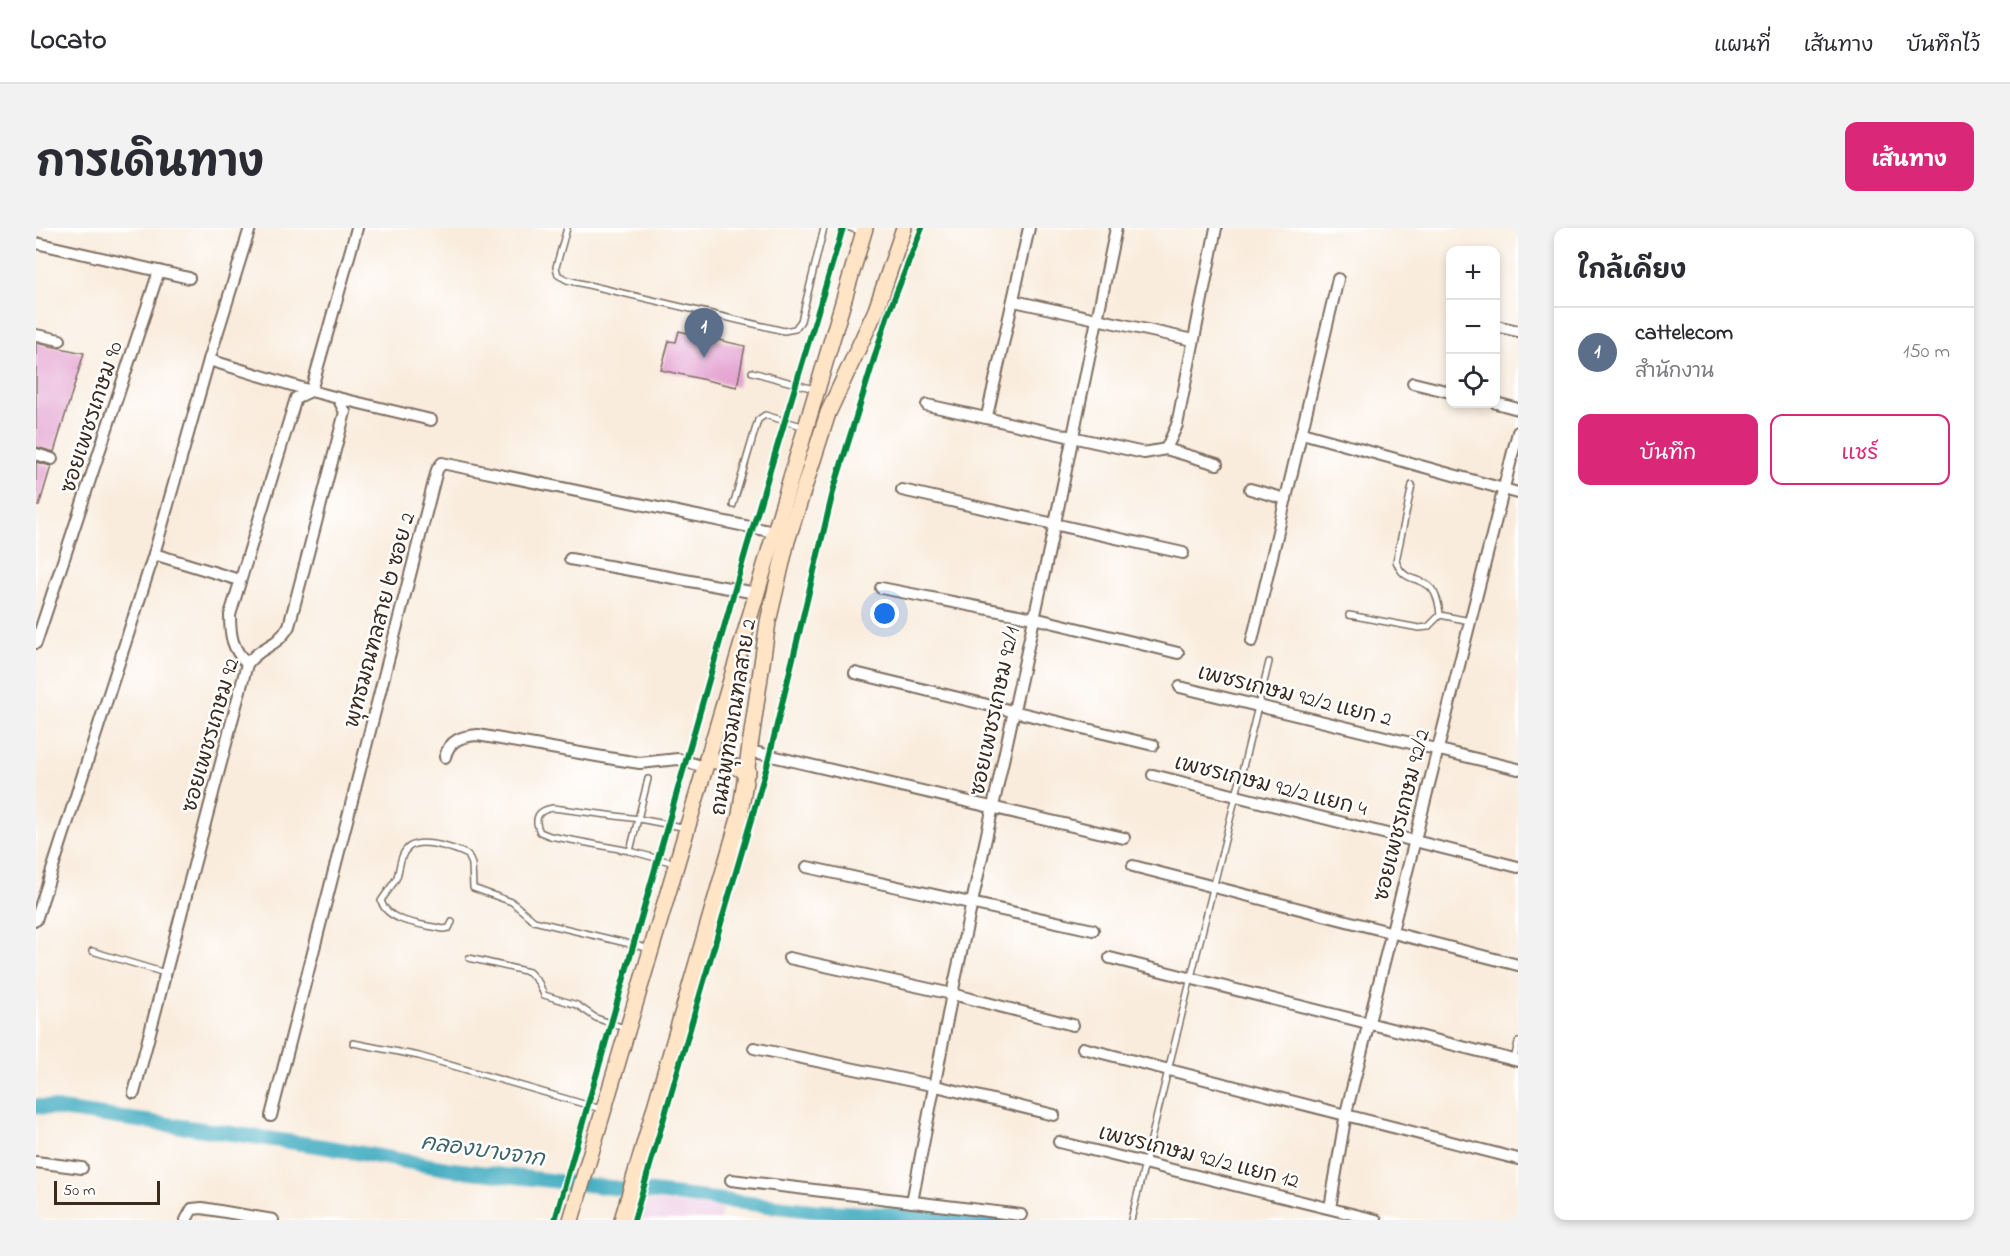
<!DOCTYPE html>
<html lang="th">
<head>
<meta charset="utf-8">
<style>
  :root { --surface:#fff; --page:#f2f2f3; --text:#2b2b33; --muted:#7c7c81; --line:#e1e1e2; --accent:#db2777 }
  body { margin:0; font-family:"Indie Flower","Playpen Sans Thai",sans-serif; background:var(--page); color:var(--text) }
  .controls { position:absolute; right:18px; top:18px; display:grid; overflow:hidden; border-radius:12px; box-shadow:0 3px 9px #0003 }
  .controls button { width:54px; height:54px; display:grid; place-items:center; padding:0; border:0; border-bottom:2px solid var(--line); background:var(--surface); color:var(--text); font:30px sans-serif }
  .scale { position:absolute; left:18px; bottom:15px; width:106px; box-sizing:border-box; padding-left:6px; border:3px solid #3b2a1e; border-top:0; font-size:16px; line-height:21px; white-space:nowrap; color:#3b2a1e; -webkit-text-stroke:4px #fff; paint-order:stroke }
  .you { position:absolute; left:849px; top:386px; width:21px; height:21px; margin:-15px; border:4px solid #fff; border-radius:50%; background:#1a73e8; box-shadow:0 0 0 9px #1a73e833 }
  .badge { display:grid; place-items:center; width:39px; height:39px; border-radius:50%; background:var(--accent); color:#fff; font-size:20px; font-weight:700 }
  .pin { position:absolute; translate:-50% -50px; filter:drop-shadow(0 2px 3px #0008) }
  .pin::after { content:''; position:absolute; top:32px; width:21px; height:18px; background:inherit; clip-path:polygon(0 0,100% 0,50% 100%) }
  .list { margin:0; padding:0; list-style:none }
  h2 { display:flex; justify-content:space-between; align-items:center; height:78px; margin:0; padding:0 24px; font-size:26px }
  h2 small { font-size:20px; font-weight:400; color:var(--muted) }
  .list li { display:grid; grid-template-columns:39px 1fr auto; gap:18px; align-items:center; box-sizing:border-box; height:90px; padding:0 24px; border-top:2px solid var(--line) }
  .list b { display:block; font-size:22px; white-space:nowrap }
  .list p { margin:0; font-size:20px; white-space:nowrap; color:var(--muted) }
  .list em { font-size:20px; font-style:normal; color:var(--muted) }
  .actions { display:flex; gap:12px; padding:18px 24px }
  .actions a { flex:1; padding:14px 0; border:2px solid var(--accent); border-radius:12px; text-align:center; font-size:21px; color:var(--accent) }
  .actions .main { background:var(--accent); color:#fff }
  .icon { flex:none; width:33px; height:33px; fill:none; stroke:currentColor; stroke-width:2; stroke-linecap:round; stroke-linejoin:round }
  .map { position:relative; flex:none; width:1482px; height:992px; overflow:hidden; border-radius:12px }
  header { display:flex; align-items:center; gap:36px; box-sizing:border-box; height:84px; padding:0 30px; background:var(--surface); border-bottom:2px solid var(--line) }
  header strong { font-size:28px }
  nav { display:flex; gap:33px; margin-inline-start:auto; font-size:21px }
  .intro { display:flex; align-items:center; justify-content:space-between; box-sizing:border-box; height:144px; padding:0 36px }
  h1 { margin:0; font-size:42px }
  .button { padding:15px 27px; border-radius:12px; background:var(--accent); color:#fff; font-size:21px; font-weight:700 }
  main { display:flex; gap:36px; padding:0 36px }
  aside { flex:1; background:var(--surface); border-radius:12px; box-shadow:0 3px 9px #0003 }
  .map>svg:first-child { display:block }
  .built { fill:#efd0e6 }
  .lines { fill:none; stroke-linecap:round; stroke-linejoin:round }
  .canal { stroke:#41abc0; stroke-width:15 }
  .building { fill:#e5a6d3 }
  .lane-casing { stroke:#7e6e61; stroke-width:8 }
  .street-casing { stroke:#7e6e61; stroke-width:14 }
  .secondary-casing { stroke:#7e6e61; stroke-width:18 }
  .lane { stroke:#fff; stroke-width:5 }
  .street { stroke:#fff; stroke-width:10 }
  .secondary { stroke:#ffe4c6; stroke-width:15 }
  .cycleway-casing { stroke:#fff; stroke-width:10 }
  .cycleway { stroke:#00873e; stroke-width:6 }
  .labels { text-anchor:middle; stroke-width:5; stroke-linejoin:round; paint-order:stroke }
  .street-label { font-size:21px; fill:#3b2a1e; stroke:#fff }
  .water-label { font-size:22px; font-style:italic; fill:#3e6467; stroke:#fff }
</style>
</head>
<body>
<header>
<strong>Locato</strong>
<nav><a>แผนที่</a><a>เส้นทาง</a><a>บันทึกไว้</a></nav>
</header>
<div class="intro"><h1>การเดินทาง</h1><a class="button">เส้นทาง</a></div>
<main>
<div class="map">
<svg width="1482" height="992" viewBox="0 0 1482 992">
  <rect width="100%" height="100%" fill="#fff"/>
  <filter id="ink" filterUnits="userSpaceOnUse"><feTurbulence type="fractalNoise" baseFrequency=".0167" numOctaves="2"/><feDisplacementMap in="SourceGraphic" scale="12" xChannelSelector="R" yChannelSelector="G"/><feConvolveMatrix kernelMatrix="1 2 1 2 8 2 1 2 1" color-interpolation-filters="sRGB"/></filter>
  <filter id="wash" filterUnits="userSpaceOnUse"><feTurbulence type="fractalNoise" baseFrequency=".008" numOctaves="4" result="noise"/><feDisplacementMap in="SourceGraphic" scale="24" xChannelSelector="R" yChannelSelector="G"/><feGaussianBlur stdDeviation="1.35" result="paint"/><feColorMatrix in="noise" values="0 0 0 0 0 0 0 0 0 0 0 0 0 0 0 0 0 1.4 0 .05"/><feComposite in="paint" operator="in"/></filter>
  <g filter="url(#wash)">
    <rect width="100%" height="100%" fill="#f9ecdd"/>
    <polygon class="built" points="609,973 686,980 684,992 604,992"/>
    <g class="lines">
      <polyline class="canal" points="0,878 284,918 413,941 780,983 963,992"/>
    </g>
    <g id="blocks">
      <g class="building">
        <polygon points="643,103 709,118 701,159 625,142 633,113 640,114"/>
        <polygon points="0,115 48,125 18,224 0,219"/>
        <polygon points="0,234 15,238 3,278 0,278"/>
      </g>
    </g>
  </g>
  <g filter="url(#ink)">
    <use href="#blocks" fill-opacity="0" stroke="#7e6e61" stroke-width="1.5"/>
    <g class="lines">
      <g class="lane-casing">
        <g id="lane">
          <polyline points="531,0 520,39 522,47 531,52 748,103 759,101 765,93 788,0"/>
          <polyline points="814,0 826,4"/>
          <polyline points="716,144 778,161"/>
          <path d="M1376 257 1360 333C1370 364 1400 338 1404 387L1434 393"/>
          <polyline points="697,277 722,192 729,187 769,199"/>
          <polyline points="1313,387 1383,400 1392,399 1404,387"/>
          <polyline points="594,623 612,551"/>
          <path d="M638 635 594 623 514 608 504 604C497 590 502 582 517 580L603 591 651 600"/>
          <path d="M416 694 413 700 407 701C387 696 352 695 345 673 350 665 357 657 361 649 364 639 364 626 373 619 386 609 420 621 432 627L436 636 437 660 476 674 498 693 615 721"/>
          <polyline points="56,723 129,745"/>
          <polyline points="433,730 493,744 503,755 508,767 541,777 560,790 591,801"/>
          <polyline points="317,815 383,828 565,881"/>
          <polyline points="1478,832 1482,814"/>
          <polyline points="1095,992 1233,434"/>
        </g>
      </g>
      <g class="street-casing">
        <g id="street">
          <polyline points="0,15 153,50"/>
          <polyline points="978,73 1157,112"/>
          <polyline points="1460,98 1482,103"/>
          <polyline points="0,107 24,112"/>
          <polyline points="173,132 214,0"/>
          <polyline points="1377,155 1414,164"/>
          <polyline points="302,170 395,192"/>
          <polyline points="1460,175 1482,181"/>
          <polyline points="891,177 1108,225 1130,221 1181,236"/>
          <polyline points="951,188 993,0"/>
          <polyline points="1266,205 1482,265"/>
          <polyline points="1130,221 1141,197 1180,0"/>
          <polyline points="0,226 16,231"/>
          <polyline points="1214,261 1250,271"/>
          <polyline points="866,262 1147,325"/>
          <polyline points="118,326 173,132 275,163"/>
          <polyline points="534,331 720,365"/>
          <polyline points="845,360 998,390 1142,425"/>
          <polyline points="1216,413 1302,51"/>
          <polyline points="0,415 123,43"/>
          <path d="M211 436C196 420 194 408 194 387L260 170 275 163"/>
          <polyline points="819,445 1117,517"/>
          <polyline points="1144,459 1482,541"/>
          <polyline points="714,523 1088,610"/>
          <path d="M409 529C413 512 426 508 442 507L578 531 604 535 642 531 668 539"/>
          <polyline points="1117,547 1482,639"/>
          <polyline points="1097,638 1482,737"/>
          <polyline points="771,639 1057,702"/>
          <polyline points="0,692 118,326 203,352"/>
          <polyline points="753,730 916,766 1037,797"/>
          <polyline points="1074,730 1482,833"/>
          <polyline points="718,820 900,858 1018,887"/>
          <polyline points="1047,820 1482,931"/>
          <path d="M98 865 211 436C226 416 240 421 253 398L309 184 302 170 275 163 321 0"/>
          <polyline points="235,888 401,242 406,235 738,304"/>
          <polyline points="1023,914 1340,992"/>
          <polyline points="0,934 46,940"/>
          <polyline points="695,952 985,987"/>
          <polyline points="876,974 916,766 1019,295 1080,0"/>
          <polyline points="1294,980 1310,885 1482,204"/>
          <polyline points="150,992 156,981 166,980 237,992"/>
        </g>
      </g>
      <g class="secondary-casing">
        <g id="secondary">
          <polyline points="671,530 712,543"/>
          <polyline points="535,992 829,0"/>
          <polyline points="586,992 704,587 732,394 751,313 792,185 840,82 868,0"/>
        </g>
      </g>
      <use href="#lane" class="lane"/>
      <use href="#street" class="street"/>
      <use href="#secondary" class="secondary"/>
      <g class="cycleway-casing">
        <g id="cycleway">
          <polyline points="519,992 710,322 807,0"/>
          <polyline points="598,992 731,538 798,260 851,89 886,0"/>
        </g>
      </g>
      <use href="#cycleway" class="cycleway"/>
    </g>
  </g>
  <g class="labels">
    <g class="street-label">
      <text transform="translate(55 189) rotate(-72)" y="7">ซอยเพชรเกษม 90</text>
      <text transform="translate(343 392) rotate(-75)" y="7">พุทธมณฑลสาย ๒ ซอย 2</text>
      <text transform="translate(1259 467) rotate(14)" y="7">เพชรเกษม 92/2 แยก 2</text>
      <text transform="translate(958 483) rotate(-78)" y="7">ซอยเพชรเกษม 92/1</text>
      <text transform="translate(697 489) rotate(-81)" y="7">ถนนพุทธมณฑลสาย 2</text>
      <text transform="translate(174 507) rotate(-74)" y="7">ซอยเพชรเกษม 92</text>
      <text transform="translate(1235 557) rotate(14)" y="7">เพชรเกษม 92/2 แยก 4</text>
      <text transform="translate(1365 587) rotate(-76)" y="7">ซอยเพชรเกษม 92/2</text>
      <text transform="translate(1163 928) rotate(14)" y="7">เพชรเกษม 92/2 แยก 12</text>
    </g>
    <g class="water-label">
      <text transform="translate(447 921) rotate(8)" y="8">คลองบางจาก</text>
    </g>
  </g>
</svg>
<div class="controls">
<button>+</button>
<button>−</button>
<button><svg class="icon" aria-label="locate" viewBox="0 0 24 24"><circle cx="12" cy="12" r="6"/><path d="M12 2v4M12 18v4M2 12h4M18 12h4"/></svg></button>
</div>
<div class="scale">50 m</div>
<div class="you"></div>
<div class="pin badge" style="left:668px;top:130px;background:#5c6f8a">1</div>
</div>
<aside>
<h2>ใกล้เคียง<small></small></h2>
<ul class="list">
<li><span class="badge" style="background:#5c6f8a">1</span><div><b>cattelecom</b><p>สำนักงาน</p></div><em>150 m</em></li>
</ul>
<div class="actions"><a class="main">บันทึก</a><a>แชร์</a></div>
</aside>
</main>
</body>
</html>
